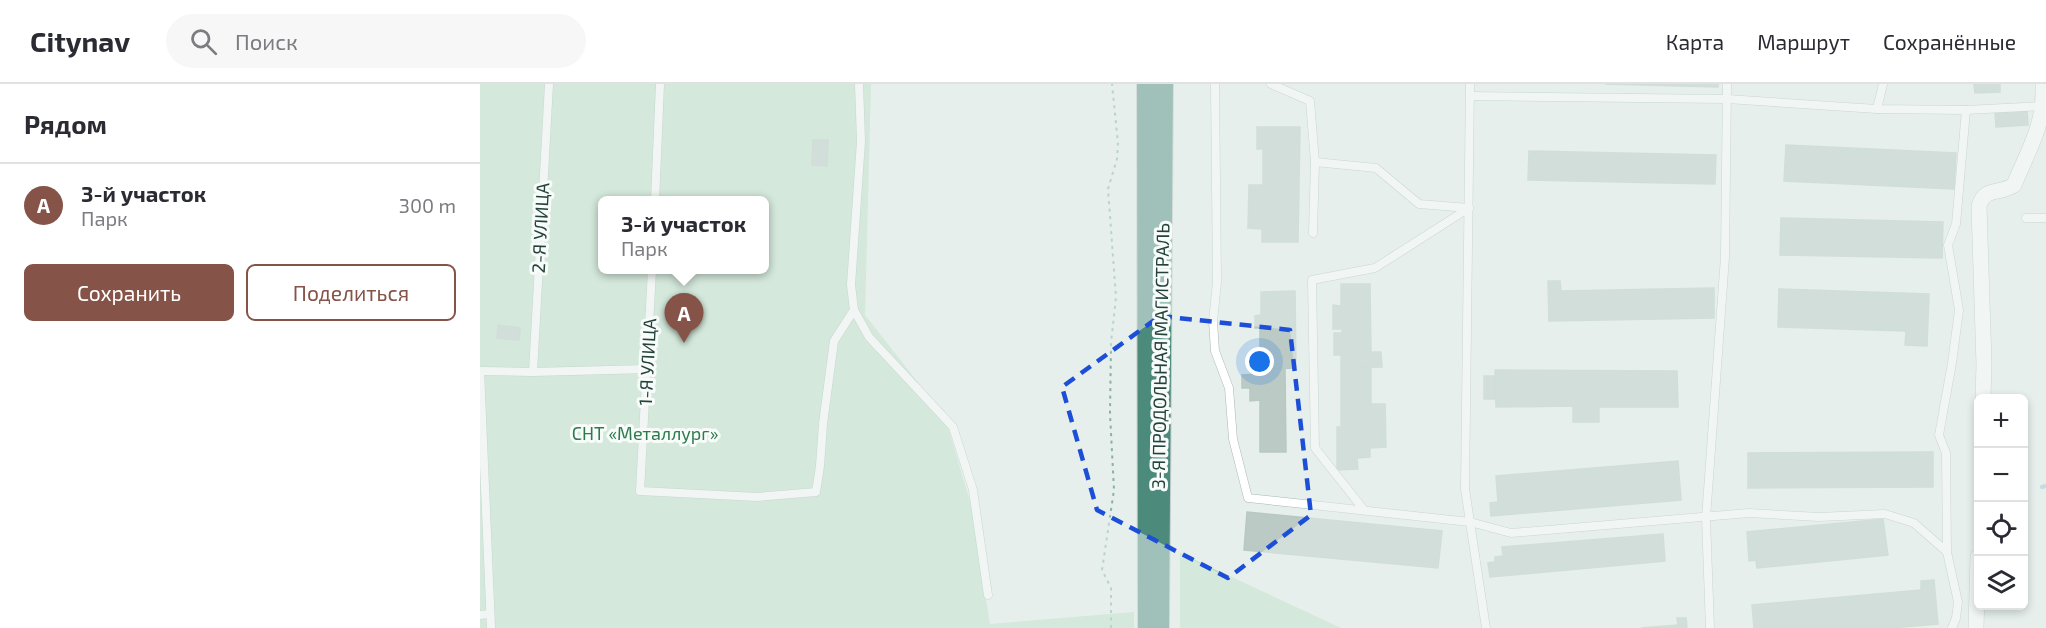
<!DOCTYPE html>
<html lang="ru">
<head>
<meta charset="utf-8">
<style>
  :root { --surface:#fff; --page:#f7f7f7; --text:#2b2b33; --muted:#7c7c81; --line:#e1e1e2; --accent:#855347 }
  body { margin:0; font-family:"Exo 2",sans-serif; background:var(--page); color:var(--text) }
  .controls { position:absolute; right:18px; bottom:18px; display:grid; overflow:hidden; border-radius:9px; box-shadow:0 3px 9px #0003 }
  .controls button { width:54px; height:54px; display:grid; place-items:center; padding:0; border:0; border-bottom:2px solid var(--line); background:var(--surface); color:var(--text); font:30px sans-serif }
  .you { position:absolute; left:780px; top:278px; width:21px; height:21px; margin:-15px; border:4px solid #fff; border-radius:50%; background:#1a73e8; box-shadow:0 0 0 9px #1a73e833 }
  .badge { display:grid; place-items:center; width:39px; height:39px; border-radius:50%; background:var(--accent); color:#fff; font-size:20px; font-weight:700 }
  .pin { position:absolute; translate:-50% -50px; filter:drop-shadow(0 2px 3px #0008) }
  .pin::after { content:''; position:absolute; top:32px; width:21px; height:18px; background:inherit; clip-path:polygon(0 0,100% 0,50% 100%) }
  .popup { position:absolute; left:118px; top:112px; width:171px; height:78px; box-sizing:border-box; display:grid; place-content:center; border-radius:9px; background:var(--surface); filter:drop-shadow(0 2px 4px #0005); font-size:20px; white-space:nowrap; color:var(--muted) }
  .popup b { font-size:22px; color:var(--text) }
  .popup::after { content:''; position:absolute; left:50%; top:100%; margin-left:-12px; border:12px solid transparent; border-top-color:var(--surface) }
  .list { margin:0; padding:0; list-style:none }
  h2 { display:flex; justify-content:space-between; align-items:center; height:78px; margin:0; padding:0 24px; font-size:26px }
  h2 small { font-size:20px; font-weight:400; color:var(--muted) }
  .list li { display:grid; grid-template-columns:39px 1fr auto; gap:18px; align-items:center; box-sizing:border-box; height:84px; padding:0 24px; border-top:2px solid var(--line) }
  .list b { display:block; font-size:22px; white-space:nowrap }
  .list p { margin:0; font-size:20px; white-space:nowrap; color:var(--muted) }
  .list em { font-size:20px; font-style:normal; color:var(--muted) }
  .actions { display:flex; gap:12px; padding:18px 24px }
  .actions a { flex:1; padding:14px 0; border:2px solid var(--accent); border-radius:9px; text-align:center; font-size:21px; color:var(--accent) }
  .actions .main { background:var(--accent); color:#fff }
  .icon { flex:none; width:33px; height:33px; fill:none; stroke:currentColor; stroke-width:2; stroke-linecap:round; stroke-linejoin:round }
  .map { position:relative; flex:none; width:1566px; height:544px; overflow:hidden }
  header { display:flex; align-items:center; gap:36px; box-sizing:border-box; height:84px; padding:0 30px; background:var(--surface); border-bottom:2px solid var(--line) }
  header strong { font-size:28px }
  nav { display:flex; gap:33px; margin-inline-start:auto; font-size:21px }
  .search { width:420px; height:54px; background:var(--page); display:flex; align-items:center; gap:15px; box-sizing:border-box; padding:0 21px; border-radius:33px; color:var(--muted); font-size:22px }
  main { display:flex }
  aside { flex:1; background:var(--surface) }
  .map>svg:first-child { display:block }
  .green { fill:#bfe0c8; fill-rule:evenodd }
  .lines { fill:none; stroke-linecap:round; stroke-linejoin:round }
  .stream { stroke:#8ec9d4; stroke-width:4 }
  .building { fill:#bbcac4; stroke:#b8c9c2; stroke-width:1.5 }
  .service-casing { stroke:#a8b8b2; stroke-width:9 }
  .minor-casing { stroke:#a8b8b2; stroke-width:16 }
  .trunk-casing { stroke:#c2cac8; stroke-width:20 }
  .path { stroke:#86b3a5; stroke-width:2; stroke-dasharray:3 4.5; stroke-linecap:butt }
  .service { stroke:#fff; stroke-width:8 }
  .minor { stroke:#fff; stroke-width:15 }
  .trunk { stroke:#4c8a7c; stroke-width:18 }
  .marked { fill:none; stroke:#1d4ed8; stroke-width:4.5; stroke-dasharray:12 8; stroke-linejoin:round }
  .labels { text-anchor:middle; stroke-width:6; stroke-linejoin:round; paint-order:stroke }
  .street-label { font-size:18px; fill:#24423a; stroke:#f7fbf9 }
  .park-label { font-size:18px; fill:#2d7a4b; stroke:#f7fbf9 }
</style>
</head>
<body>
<header>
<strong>Citynav</strong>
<div class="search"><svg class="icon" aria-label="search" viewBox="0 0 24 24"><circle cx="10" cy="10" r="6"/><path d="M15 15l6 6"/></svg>Поиск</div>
<nav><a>Карта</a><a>Маршрут</a><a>Сохранённые</a></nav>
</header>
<main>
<aside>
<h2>Рядом<small></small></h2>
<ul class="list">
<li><span class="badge">A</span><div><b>3-й участок</b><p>Парк</p></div><em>300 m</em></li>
</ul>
<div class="actions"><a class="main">Сохранить</a><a>Поделиться</a></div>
</aside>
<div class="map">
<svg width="1566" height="544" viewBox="0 0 1566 544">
  <rect width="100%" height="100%" fill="#e6efeb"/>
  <g class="green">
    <path d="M0 0H391L385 231 465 333 491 421 510 540 654 528V544H0ZM123 116H285V186H123Z"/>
    <polygon points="700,469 861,544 700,544"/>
  </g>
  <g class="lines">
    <polyline class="stream" points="1562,403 1566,402"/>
  </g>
  <g class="building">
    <polygon points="1125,0 1238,0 1238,3"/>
    <polygon points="1494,0 1520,0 1520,8 1495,9"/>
    <polygon points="1547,25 1548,41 1516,43 1515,27"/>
    <polygon points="777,43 820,43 818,158 782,158 782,145 768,144 769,101 783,101 783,65 777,65"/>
    <polygon points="333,56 348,56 347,82 332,81"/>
    <polygon points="1306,61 1476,69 1474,105 1304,97"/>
    <polygon points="1049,67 1236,71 1235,100 1048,96"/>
    <polygon points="1301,134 1463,138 1462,174 1300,171"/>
    <polygon points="1068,197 1080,197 1081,207 1234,204 1234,234 1069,237"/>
    <polygon points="861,200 890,200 891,268 901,268 902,283 861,284 861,271 854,271 854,249 862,249 862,245 853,245 853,221 861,222"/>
    <polygon points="1299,205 1449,210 1447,262 1425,261 1426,247 1298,243"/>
    <polygon points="815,207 816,284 780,285 780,244 775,244 775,232 781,231 781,208"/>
    <polygon points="18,241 40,244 39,256 17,254"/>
    <polygon points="891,283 891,320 905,320 906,363 890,364 890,373 877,374 878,385 857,386 857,343 861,343 861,284"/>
    <polygon points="780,285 805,285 806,368 780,368 780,316 770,317 770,304 762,304 762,291 780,290"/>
    <polygon points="1015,286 1197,287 1198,323 1119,323 1119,338 1093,338 1093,322 1016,323"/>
    <rect x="1004" y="292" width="11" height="23"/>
    <polygon points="1453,368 1453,403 1268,404 1268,369"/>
    <polygon points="1198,377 1201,416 1011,432 1010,419 1018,418 1016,392"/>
    <polygon points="767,428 962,447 958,484 764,466"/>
    <polygon points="1403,435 1408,471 1277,484 1276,476 1269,477 1267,448"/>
    <polygon points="1183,450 1185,477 1010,493 1008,479 1015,478 1015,473 1023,472 1022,463"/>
    <polygon points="1454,496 1458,540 1411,544 1274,544 1272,521 1441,506 1441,497"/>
    <polygon points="1197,534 1206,534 1207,544 1161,544 1198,541"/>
  </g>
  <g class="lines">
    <g class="service-casing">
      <g id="service">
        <polyline points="735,0 737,198 733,237 735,267 749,304 753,355 768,414 990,438 1031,449 1269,429 1339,433 1405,430 1434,439 1467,468"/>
        <polyline points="791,0 830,17 835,78 833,149"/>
        <polyline points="990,0 985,405 1006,544"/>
        <polyline points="990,12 1247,15 1397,25 1486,26 1563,22"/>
        <polyline points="1397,25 1403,0"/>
        <polyline points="835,78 896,84 939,120 989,124"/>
        <polyline points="175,116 180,0"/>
        <polyline points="1546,134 1566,134"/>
        <polyline points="172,186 160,407 277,413 336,408 340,382 343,340 354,257 374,226 371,201 381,57 379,0"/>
        <polyline points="374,226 389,253 473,343 493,406 508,511"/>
        <polyline points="0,287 11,544"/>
        <polyline points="0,287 53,288 168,285"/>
        <polyline points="53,288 69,0"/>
        <polyline points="884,426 835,364 832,196 895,184 989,124"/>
        <polyline points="0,531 9,530"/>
        <polyline points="1230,544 1226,434 1245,173 1247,0"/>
        <polyline points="1472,544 1476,534 1478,518 1467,468 1466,369 1459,351 1472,279 1479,226 1468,161 1476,140 1486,26"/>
      </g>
    </g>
    <g class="minor-casing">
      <g id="minor">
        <path d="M1503 314 1504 281 1499 122C1505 102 1519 111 1534 101 1549 65 1565 40 1563 0"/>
        <polyline points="1496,544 1498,473"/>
      </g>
    </g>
    <g class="trunk-casing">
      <g id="trunk">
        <polyline points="666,0 667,544"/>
        <polyline points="680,544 684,0"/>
      </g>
    </g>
    <polyline class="path" points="631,544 631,504 622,486 634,406 630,330 631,259 636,213 628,105 637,75 638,59 632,0"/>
    <use href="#service" class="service"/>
    <use href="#minor" class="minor"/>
    <use href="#trunk" class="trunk"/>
  </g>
  <path d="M0 0H1566V544H0ZM680 232 810 246 831 431 748 494 617 426 582 303Z" fill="#e6efeb" fill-opacity=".55" fill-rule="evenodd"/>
  <path class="marked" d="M680 232 810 246 831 431 748 494 617 426 582 303Z"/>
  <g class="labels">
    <g class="street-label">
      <text transform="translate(61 144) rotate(-87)" y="6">2-Я УЛИЦА</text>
      <text transform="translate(681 272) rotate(-89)" y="6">3-Я ПРОДОЛЬНАЯ МАГИСТРАЛЬ</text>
      <text transform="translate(168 278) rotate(-87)" y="6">1-Я УЛИЦА</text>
    </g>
    <g class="park-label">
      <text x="165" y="356">СНТ «Металлург»</text>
    </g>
  </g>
</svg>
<div class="controls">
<button>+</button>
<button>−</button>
<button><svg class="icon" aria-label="locate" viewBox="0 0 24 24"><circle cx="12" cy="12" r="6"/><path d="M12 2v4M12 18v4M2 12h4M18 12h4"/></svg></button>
<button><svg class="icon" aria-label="layers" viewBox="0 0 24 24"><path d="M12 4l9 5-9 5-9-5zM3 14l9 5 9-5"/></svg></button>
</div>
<div class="you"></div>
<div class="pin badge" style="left:204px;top:259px">A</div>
<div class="popup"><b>3-й участок</b>Парк</div>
</div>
</main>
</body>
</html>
